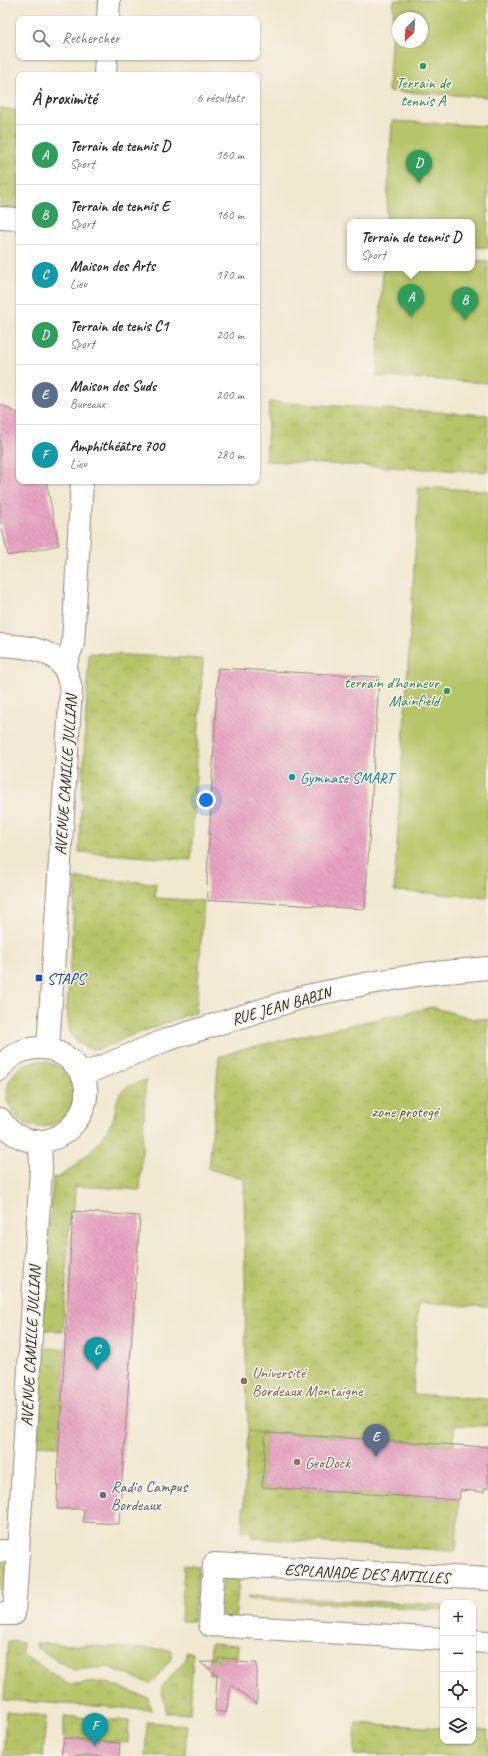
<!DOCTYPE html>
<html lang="fr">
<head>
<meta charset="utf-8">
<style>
  :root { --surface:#fff; --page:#f7f7f7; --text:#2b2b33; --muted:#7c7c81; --line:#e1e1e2; --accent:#ea580c }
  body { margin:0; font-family:Caveat,sans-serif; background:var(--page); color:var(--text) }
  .controls { position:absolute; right:12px; bottom:12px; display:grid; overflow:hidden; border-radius:8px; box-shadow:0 1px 3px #0004 }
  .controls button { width:36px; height:36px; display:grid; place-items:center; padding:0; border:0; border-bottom:1px solid var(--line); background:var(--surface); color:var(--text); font:20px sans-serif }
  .compass { position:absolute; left:392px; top:12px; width:36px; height:36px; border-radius:50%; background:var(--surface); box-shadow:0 1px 3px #0004; rotate:204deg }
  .you { position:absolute; left:206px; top:800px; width:14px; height:14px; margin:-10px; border:3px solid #fff; border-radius:50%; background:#1a73e8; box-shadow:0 0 0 6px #1a73e833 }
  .badge { display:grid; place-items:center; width:26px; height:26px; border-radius:50%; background:var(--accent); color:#fff; font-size:13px; font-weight:700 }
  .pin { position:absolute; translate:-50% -33px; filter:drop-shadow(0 1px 2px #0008) }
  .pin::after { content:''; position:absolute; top:21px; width:14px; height:12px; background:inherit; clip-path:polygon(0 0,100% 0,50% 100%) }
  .popup { position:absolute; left:347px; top:219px; width:128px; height:52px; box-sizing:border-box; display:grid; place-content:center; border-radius:8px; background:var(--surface); filter:drop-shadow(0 1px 3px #0005); font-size:13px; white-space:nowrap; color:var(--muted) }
  .popup b { font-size:15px; color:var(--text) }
  .popup::after { content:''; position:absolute; left:50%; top:100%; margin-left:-8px; border:8px solid transparent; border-top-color:var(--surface) }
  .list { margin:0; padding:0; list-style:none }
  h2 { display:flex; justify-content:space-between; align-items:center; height:52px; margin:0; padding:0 16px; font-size:17px }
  h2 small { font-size:13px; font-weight:400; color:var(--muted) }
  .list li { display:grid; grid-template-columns:26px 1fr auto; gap:12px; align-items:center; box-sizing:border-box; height:60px; padding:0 16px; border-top:1px solid var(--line) }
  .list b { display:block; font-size:15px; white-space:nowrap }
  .list p { margin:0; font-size:13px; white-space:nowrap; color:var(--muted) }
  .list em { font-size:13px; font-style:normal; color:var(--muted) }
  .icon { flex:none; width:22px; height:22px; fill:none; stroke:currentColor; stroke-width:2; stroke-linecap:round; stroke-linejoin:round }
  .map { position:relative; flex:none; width:488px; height:1756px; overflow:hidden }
  .search { position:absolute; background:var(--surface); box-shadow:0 1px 3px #0004; left:16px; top:16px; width:244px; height:44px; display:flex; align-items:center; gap:10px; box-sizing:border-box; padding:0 14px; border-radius:8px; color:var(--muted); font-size:15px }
  .panel { position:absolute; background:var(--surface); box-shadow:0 1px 3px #0004; left:16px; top:72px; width:244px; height:412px; border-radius:8px }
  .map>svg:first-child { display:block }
  .grass { fill:url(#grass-tufts); stroke:#707849 }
  .park { fill:url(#park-crowns); stroke:#707849 }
  .garden { fill:#b6c567; stroke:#707849; fill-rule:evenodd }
  .building { fill:url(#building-back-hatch) }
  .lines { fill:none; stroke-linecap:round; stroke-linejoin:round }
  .minor-casing { stroke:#8e8a7e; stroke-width:24 }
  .tertiary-casing { stroke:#8e8a7e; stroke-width:24 }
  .minor { stroke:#fff; stroke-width:22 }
  .tertiary { stroke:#fff; stroke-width:22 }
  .leisure-dot { fill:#2e9e5b; stroke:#f7f3e8; stroke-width:1.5 }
  .culture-dot { fill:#0f9aa8; stroke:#f7f3e8; stroke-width:1.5 }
  .transit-dot { fill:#1a4fb4; stroke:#f7f3e8; stroke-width:1.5 }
  .education-dot { fill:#8d6e63; stroke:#f7f3e8; stroke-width:1.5 }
  .service-dot { fill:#5c6f8a; stroke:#f7f3e8; stroke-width:1.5 }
  .labels { text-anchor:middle; stroke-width:3; stroke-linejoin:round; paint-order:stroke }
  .leisure-label { font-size:16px; fill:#27864d; stroke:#f7f3e8 }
  .street-label { font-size:16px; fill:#2b2b2b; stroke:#f7f3e8 }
  .culture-label { font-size:16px; fill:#0d838f; stroke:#f7f3e8; text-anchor:start }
  .transit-label { font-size:16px; fill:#164399; stroke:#f7f3e8; text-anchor:start }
  .park-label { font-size:16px; fill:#55593d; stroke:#f7f3e8 }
  .education-label { font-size:16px; fill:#785e54; stroke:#f7f3e8; text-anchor:start }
  .service-label { font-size:16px; fill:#4e5e75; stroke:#f7f3e8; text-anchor:start }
</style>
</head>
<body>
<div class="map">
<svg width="488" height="1756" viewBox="0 0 488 1756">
  <defs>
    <pattern id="grass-tufts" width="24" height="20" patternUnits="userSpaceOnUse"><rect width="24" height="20" fill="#b6c567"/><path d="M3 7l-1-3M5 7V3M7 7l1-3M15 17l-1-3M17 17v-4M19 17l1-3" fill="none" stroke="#9da95a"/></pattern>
    <pattern id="park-crowns" width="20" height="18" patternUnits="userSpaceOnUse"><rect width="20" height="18" fill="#b6c567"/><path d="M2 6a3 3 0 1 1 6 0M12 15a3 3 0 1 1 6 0" fill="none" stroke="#9da95a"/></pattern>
    <pattern id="building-back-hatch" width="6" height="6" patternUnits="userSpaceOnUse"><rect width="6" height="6" fill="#e9a5c3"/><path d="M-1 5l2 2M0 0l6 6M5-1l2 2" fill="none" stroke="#bd879f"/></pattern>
  </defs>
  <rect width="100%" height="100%" fill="#f7f3e8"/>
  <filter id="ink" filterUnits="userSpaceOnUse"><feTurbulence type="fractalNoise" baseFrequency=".025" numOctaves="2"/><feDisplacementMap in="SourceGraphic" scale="8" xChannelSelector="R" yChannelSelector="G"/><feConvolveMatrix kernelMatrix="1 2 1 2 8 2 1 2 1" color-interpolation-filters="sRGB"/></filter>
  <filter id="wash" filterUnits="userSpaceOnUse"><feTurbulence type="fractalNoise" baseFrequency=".012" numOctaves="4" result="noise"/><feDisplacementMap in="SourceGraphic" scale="16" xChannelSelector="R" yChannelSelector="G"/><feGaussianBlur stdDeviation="0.9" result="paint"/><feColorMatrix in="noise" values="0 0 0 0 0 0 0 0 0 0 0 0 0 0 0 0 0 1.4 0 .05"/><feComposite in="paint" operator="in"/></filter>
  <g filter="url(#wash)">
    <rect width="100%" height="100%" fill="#f1e8d0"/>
    <g class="grass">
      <polygon points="0,108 19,111 19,213 0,211"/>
      <polygon points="269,402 488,415 488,472 266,461"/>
      <circle cx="40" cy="1094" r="33"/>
      <path d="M146 1080 140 1190 75 1186 74 1210 70 1211 63 1331 42 1330 53 1177 58 1178C79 1163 100 1146 112 1122 117 1112 114 1098 123 1090 129 1085 138 1083 146 1080Z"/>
      <polygon points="42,1348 65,1349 59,1446 36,1445"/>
      <polygon points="248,1431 266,1433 262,1487 459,1500 456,1551 252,1538 252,1532 242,1531"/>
      <polygon points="0,1558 7,1563 5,1597 0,1600"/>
      <polygon points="184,1565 199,1567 193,1621 181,1621"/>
      <polygon points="240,1569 235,1622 223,1617 217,1606 224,1575"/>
      <polygon points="248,1596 443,1605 443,1610 248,1599"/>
      <polygon points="8,1641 23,1643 22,1654 68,1684 104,1682 148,1698 151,1710 4,1700"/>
      <polygon points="211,1643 238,1645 237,1659 218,1658 217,1675 209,1674"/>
      <polygon points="186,1652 193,1653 190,1713 167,1713 161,1688 186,1659"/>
      <polygon points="147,1722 187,1725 185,1756 145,1756"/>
      <polygon points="356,1723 443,1728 443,1741 473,1741 473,1730 488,1730 488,1756 354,1755"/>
    </g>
    <g class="park">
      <polygon points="89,653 203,659 191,860 79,852"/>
      <path d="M76 878 156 883 155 898 204 901 196 1012 122 1039C116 1045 115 1043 108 1045 106 1045 105 1047 103 1048 90 1052 77 1045 71 1034 67 1026 69 1018 67 1009Z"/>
      <polygon points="432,1007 474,1019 488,1019 488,1307 418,1303 413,1394 488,1399 487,1426 454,1425 454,1445 248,1431 246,1378 244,1179 209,1169 219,1057 242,1049"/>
      <polygon points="6,1712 46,1716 43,1756 3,1756"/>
      <polygon points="64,1716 129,1721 128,1743 64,1738"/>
    </g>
    <g class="garden">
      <path d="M394 0H488V97L388 91ZM398 18H422V42H398Z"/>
      <polygon points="392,121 488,126 488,248 472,247 472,222 386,222"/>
      <polygon points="472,260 488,261 488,383 377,376 383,268 472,268"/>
      <polygon points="419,487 488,491 488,897 394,891"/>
      <polygon points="36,1643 172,1650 171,1659 151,1684 108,1667 73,1670 37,1648"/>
    </g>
    <g id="blocks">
      <g class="building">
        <polygon points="0,404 19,414 19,481 46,481 59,545 8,556 0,519"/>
        <polygon points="218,668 379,677 365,909 219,900 208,901 207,877"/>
        <polygon points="73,1211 140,1216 119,1524 83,1522 84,1509 57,1509 58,1463"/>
        <polygon points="266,1433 488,1447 488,1488 485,1488 484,1492 460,1490 459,1500 262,1487"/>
        <polygon points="218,1658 237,1659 236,1662 257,1663 257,1704 231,1685 226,1713 215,1711 217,1675 200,1662 218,1662"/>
        <polygon points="64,1738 120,1743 119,1756 61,1756"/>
      </g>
    </g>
  </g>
  <g filter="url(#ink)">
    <use href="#blocks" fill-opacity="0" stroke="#8e8a7e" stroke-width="1"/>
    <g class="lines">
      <g class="minor-casing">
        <g id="minor">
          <polyline points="108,19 109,0"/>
          <polyline points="105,75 106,57"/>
          <polyline points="0,218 19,219"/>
          <polyline points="64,668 73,644 82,481"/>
          <polyline points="0,1551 18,1552 14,1614 0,1614"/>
          <polyline points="18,1552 41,1168 40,1141"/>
          <polyline points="443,1639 210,1625 214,1564 488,1579"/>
          <polyline points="473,1641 488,1642"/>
        </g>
      </g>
      <g class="tertiary-casing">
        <g id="tertiary">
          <path d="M0 645C21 646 52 648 64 668 68 674 69 682 71 689L48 1048"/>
          <path d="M0 1069C9 1055 25 1047 42 1048 52 1048 61 1053 69 1059 116 1096 57 1168 10 1131 7 1128 3 1123 0 1119"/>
          <polyline points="82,1075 166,1040 307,996 365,984 423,974 488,968"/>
        </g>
      </g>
      <use href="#minor" class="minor"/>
      <use href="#tertiary" class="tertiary"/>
    </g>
  </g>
  <g class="leisure-dot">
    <circle cx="423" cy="66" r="4"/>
    <circle cx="447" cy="691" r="4"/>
  </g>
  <circle class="culture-dot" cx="292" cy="777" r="4"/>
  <rect class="transit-dot" x="35" y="974" width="8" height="8" rx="2"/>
  <g class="education-dot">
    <circle cx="244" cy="1381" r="4"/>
    <circle cx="297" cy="1462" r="4"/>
  </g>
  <circle class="service-dot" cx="103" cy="1495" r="4"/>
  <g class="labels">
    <g class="leisure-label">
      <text x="423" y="88">Terrain de<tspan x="423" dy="18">tennis A</tspan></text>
      <text x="439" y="688" text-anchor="end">terrain d'honneur<tspan x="439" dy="18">Mainfield</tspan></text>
    </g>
    <g class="street-label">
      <text transform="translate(65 775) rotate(-86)" y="6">AVENUE CAMILLE JULLIAN</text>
      <text transform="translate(281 1005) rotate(-16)" y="6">RUE JEAN BABIN</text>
      <text transform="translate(30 1346) rotate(-87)" y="6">AVENUE CAMILLE JULLIAN</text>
      <text transform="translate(367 1573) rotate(3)" y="6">ESPLANADE DES ANTILLES</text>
    </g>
    <g class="culture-label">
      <text x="300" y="783">Gymnase SMART</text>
    </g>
    <g class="transit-label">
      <text x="47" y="984">STAPS</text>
    </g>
    <g class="park-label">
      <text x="405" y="1117">zone protegé</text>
    </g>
    <g class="education-label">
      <text x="252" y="1378">Université<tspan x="252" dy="18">Bordeaux Montaigne</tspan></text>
      <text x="305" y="1468">GeoDock</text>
    </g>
    <g class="service-label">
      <text x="111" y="1492">Radio Campus<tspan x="111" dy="18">Bordeaux</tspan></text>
    </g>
  </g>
</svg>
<div class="controls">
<button>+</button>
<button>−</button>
<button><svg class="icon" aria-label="locate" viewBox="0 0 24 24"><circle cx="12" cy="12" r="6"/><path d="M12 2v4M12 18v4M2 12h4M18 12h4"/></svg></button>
<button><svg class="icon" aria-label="layers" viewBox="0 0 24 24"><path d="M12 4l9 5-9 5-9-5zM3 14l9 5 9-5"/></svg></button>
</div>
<svg class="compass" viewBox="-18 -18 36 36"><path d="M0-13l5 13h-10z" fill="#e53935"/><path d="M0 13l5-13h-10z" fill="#7c7c81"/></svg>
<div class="you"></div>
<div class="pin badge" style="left:411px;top:317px;background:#2e9e5b">A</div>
<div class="popup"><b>Terrain de tennis D</b>Sport</div>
<div class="pin badge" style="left:465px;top:320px;background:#2e9e5b">B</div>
<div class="pin badge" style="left:97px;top:1370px;background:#0f9aa8">C</div>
<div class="pin badge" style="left:419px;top:183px;background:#2e9e5b">D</div>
<div class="pin badge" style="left:376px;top:1457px;background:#5c6f8a">E</div>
<div class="pin badge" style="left:95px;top:1746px;background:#0f9aa8">F</div>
<div class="search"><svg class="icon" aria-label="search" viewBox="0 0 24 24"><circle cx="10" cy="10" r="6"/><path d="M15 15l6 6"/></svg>Rechercher</div>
<section class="panel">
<h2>À proximité<small>6 résultats</small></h2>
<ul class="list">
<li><span class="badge" style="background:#2e9e5b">A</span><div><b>Terrain de tennis D</b><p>Sport</p></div><em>160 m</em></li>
<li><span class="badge" style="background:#2e9e5b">B</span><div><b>Terrain de tennis E</b><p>Sport</p></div><em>160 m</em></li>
<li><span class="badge" style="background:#0f9aa8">C</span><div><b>Maison des Arts</b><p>Lieu</p></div><em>170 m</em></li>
<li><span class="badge" style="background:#2e9e5b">D</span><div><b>Terrain de tenis C1</b><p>Sport</p></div><em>200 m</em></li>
<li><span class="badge" style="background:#5c6f8a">E</span><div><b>Maison des Suds</b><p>Bureaux</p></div><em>200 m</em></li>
<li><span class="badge" style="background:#0f9aa8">F</span><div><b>Amphithéâtre 700</b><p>Lieu</p></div><em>280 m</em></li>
</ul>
</section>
</div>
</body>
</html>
